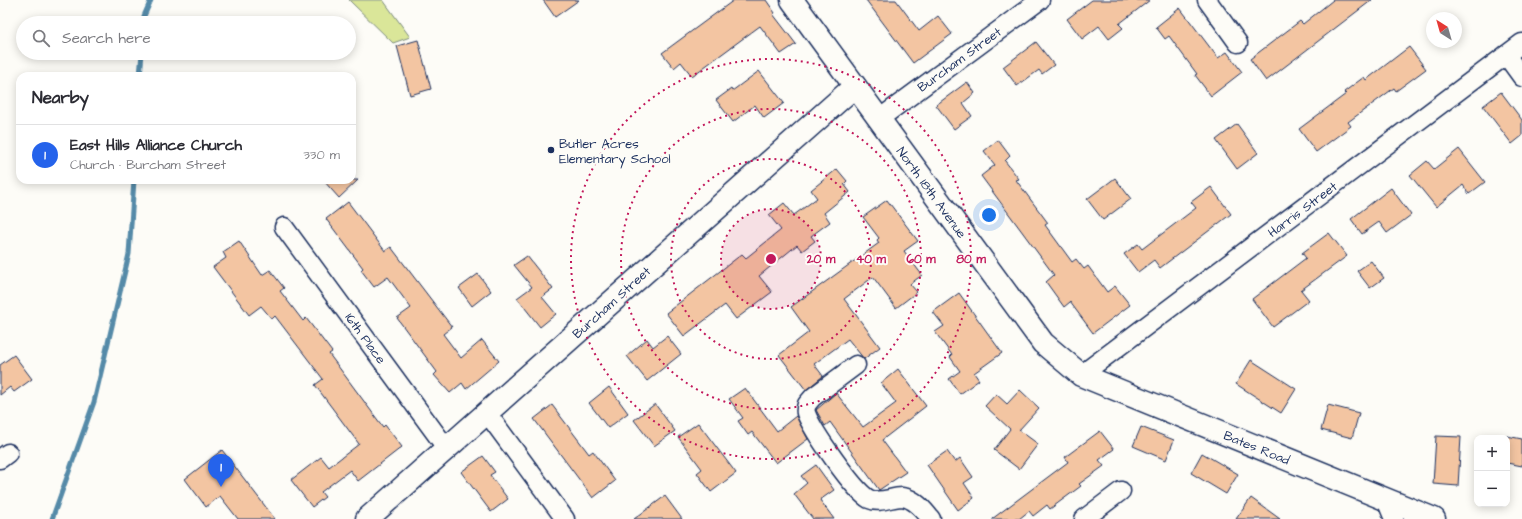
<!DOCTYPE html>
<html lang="en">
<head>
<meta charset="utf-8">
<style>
  :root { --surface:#fff; --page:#f7f7f7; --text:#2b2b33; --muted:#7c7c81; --line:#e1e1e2; --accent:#2563eb }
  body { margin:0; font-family:"Architects Daughter",sans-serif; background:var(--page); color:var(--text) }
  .controls { position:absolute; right:12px; bottom:12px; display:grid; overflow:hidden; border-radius:8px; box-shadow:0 2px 10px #0003 }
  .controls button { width:36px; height:36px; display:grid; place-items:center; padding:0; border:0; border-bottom:1px solid var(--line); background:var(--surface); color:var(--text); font:20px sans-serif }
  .compass { position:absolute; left:1426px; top:12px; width:36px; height:36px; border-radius:50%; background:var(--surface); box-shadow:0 2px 10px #0003; rotate:323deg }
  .you { position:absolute; left:989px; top:215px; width:14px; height:14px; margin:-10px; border:3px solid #fff; border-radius:50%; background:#1a73e8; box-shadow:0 0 0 6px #1a73e833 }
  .badge { display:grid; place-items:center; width:26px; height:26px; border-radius:50%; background:var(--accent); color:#fff; font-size:13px; font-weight:700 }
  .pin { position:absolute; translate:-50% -33px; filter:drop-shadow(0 1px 2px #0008) }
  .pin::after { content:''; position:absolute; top:21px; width:14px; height:12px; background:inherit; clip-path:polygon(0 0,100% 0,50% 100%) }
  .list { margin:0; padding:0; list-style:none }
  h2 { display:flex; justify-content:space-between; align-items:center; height:52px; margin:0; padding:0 16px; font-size:17px }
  h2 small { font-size:13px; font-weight:400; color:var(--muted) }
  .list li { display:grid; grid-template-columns:26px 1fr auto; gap:12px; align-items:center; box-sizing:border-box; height:60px; padding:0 16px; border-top:1px solid var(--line) }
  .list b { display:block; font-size:15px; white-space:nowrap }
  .list p { margin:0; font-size:13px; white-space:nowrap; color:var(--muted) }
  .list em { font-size:13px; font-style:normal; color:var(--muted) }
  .icon { flex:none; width:22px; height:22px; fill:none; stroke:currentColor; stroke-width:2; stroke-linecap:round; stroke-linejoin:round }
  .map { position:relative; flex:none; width:1522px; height:519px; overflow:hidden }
  .search { position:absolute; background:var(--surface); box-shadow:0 2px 10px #0003; left:16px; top:16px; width:340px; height:44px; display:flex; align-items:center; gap:10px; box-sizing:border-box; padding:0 14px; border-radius:22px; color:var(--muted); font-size:15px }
  .panel { position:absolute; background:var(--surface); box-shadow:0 2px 10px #0003; left:16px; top:72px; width:340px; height:112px; border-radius:12px }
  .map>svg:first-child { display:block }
  .green { fill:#dae699; stroke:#7a8a7c }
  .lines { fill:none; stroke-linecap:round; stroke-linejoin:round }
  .stream { stroke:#558aa8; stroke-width:5 }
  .building { fill:#f3c5a2; stroke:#1b2f5e }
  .minor-casing { stroke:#1b2f5e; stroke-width:21 }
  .tertiary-casing { stroke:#1b2f5e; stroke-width:25 }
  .minor { stroke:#fdfcf7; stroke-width:18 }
  .tertiary { stroke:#fdfcf7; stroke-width:22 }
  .ring { fill:none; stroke:#c2185b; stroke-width:2; stroke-dasharray:2 4 }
  .poi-dot { fill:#1b2f5e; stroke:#fdfcf7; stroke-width:1.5 }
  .labels { text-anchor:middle; stroke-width:4; stroke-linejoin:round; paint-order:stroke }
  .street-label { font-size:13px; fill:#1b2f5e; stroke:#fdfcf7 }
  .poi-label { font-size:13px; fill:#1b2f5e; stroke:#fdfcf7; text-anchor:start }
  .centre { fill:#c2185b; stroke:#fdfcf7; stroke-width:2 }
  .ring-label { font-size:12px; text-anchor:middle; font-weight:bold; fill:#c2185b; stroke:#fdfcf7; stroke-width:4; stroke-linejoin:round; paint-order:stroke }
</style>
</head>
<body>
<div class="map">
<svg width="1522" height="519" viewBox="0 0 1522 519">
  <rect width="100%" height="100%" fill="#fdfcf7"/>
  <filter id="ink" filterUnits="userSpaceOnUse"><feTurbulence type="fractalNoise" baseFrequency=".025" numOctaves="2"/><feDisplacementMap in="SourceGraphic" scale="8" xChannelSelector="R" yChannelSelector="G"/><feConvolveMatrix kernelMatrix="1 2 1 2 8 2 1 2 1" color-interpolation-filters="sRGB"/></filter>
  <g filter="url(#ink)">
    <polygon class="green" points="349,0 383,0 410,37 393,43"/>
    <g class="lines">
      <g class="stream">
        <polyline points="144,23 144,16 151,0"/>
        <polyline points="140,76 142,53"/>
        <polyline points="52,519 94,402 129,254 134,180"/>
      </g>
    </g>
    <g class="building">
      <polygon points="543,0 579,0 555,17"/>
      <polygon points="734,0 766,0 775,13 773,14 796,44 781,54 760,26 692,76 681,62 674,68 662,53"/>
      <polygon points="866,0 896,0 919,31 938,16 952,34 913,63"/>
      <polygon points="1092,0 1150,0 1119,24 1123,28 1109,39 1099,26 1082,39 1067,19"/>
      <polygon points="1333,0 1372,0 1266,81 1250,59 1300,21 1303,24"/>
      <polygon points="1180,8 1218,58 1227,52 1242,72 1211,96 1195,75 1197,74 1169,36 1165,39 1156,27"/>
      <polygon points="418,40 431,89 410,95 397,46"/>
      <polygon points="1036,42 1054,65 1042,74 1039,70 1017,86 1003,67"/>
      <polygon points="1409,47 1426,69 1396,91 1394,88 1348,122 1351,126 1316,152 1299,129 1346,94 1344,92 1364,77 1366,80"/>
      <polygon points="759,71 784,103 764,118 755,105 733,122 716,100 731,89 732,91"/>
      <polygon points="967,82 975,93 963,103 972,116 954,129 936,105"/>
      <polygon points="1501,92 1522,120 1522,136 1512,144 1483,106"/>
      <polygon points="1237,124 1258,153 1237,169 1216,140"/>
      <polygon points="998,140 1010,156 1005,161 1019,179 1016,180 1048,223 1045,225 1072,262 1076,259 1084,269 1088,266 1107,292 1115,286 1130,305 1093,333 1070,302 1064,307 1046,282 1054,275 981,176 995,165 984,151"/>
      <polygon points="1459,149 1485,182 1469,194 1463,185 1436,207 1410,175 1427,161 1434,169"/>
      <polygon points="837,169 847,181 844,184 850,192 824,213 830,222 811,236 815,241 802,251 797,245 759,276 772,292 736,319 725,305 684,336 666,313 742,254 746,258 781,230 769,215 784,203 794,215 817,198 811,190"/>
      <polygon points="1115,178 1131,199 1103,220 1087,199"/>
      <polygon points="323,180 358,180 339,198"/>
      <polygon points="1211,187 1231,214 1160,268 1154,260 1138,272 1124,254 1138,244 1142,249 1196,208 1191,202"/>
      <polygon points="1391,188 1411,215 1387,233 1379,222 1362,234 1351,219"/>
      <polygon points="887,200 918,241 904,251 922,275 910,284 917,292 896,308 873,277 844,299 880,347 864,359 848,339 814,364 823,376 806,390 779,355 809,332 791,307 879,243 877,240 879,238 863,217"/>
      <polygon points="348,202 385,251 391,247 452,327 443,334 461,358 482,340 499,361 466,389 462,383 450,393 434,375 437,372 397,318 411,308 388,277 374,287 361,270 363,268 326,219"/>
      <polygon points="1329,233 1347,256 1301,290 1309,300 1273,327 1252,299 1306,258 1302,253"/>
      <polygon points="239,241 262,275 270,270 284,288 280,291 303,321 306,318 332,352 329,354 383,427 385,425 402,447 358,481 350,470 321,492 325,497 312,507 291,480 321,457 329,467 359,444 315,385 323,379 275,316 272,319 261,306 249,315 213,267 226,258 223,252"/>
      <polygon points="527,256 553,289 542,297 556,314 540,327 517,298 532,287 514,265"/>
      <polygon points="1371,261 1384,278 1370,288 1357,271"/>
      <polygon points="478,274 491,291 472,306 459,288"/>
      <polygon points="959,293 1002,353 974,373 979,380 960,394 949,379 960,371 950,357 952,355 935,332 944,326 933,312"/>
      <polygon points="667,336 681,354 647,381 627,356 647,339 653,347"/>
      <polygon points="14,355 32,379 14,392 10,387 0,395 0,365"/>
      <polygon points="1251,360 1296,389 1281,413 1236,384"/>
      <polygon points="898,369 926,406 882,440 906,472 879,490 830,422 825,426 816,410 836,393 863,427 896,403 881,383"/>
      <polygon points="609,387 628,413 608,428 589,403"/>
      <polygon points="745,388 777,431 796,416 808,439 776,463 752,432 748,435 738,421 743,418 729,399"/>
      <polygon points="1020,390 1039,408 1019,430 1038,444 1019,469 994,450 1010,429 985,406 996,394 1007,404"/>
      <polygon points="655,404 675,431 654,446 634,420"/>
      <polygon points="552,405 589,454 593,451 615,481 593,498 534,419"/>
      <polygon points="1328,405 1359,413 1352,438 1321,430"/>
      <polygon points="698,423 736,473 711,492 697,473 702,469 678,437"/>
      <polygon points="1141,427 1174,440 1166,460 1133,446"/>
      <polygon points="1100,431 1114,449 1099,460 1104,466 1079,484 1081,486 1050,509 1047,505 1033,516 1029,511 1019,519 992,519 1068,462 1065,457"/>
      <polygon points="1436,436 1461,437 1458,486 1433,484"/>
      <polygon points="1507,436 1522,439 1522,466 1507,463"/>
      <polygon points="222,450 275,519 238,519 220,496 206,507 185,479"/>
      <polygon points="947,451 955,462 960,458 973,477 964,483 974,498 958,510 927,465"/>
      <polygon points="1202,453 1238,474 1226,494 1191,473"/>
      <polygon points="483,456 495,472 490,475 508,499 491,512 461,472"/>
      <polygon points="816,465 834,490 820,500 834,519 813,519 794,494 807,483 801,476"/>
      <polygon points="665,496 682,519 634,519"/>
      <polygon points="1251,498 1280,519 1236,519"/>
    </g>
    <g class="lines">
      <g class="minor-casing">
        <g id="minor">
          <polyline points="1207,0 1238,43"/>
          <polyline points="1506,55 1522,77"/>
          <polyline points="879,119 1040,0"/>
          <polyline points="284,227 447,449"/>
          <path d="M856 365 813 397 807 404C806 407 805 410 806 413 812 430 854 491 869 499 880 504 891 497 902 497 914 498 924 510 931 519"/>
          <polyline points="1081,375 1522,43"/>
          <polyline points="487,413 565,519"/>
          <polyline points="0,459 8,453"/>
          <polyline points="1386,500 1394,519"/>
          <polyline points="1084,519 1121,491"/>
        </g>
      </g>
      <g class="tertiary-casing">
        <g id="tertiary">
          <polyline points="792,0 1043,343 1081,375 1434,519"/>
          <polyline points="367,519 855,86"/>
        </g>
      </g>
      <use href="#minor" class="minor"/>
      <use href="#tertiary" class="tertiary"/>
    </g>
  </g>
  <circle cx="771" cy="259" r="50" fill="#c2185b" fill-opacity=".12"/>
  <g class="ring">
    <circle cx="771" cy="259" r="50"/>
    <circle cx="771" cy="259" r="100"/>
    <circle cx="771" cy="259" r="150"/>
    <circle cx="771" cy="259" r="200"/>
  </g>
  <circle class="poi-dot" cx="551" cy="150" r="4"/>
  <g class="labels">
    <g class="street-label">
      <text transform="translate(959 59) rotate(-36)" y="5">Burcham Street</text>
      <text transform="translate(932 192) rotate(54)" y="5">North 18th Avenue</text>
      <text transform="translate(1302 209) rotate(-37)" y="5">Harris Street</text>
      <text transform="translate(611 302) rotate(-42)" y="5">Burcham Street</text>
      <text transform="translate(366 338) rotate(54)" y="5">16th Place</text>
      <text transform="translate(1257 447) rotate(22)" y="5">Bates Road</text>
    </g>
    <g class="poi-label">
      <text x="559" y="148">Butler Acres<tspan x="559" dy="15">Elementary School</tspan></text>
    </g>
  </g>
  <circle cx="771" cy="259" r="6" class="centre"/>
  <g class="ring-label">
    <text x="821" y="263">20 m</text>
    <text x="871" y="263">40 m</text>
    <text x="921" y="263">60 m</text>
    <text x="971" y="263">80 m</text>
  </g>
</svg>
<div class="controls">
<button>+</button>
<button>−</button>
</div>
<svg class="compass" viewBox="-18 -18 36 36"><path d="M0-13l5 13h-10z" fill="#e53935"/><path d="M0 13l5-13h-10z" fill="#7c7c81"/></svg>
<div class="you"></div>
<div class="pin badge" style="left:221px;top:487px">1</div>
<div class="search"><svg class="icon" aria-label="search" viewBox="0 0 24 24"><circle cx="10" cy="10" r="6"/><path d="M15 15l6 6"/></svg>Search here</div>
<section class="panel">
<h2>Nearby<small></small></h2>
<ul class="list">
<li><span class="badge">1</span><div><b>East Hills Alliance Church</b><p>Church · Burcham Street</p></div><em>330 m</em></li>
</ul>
</section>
</div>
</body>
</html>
